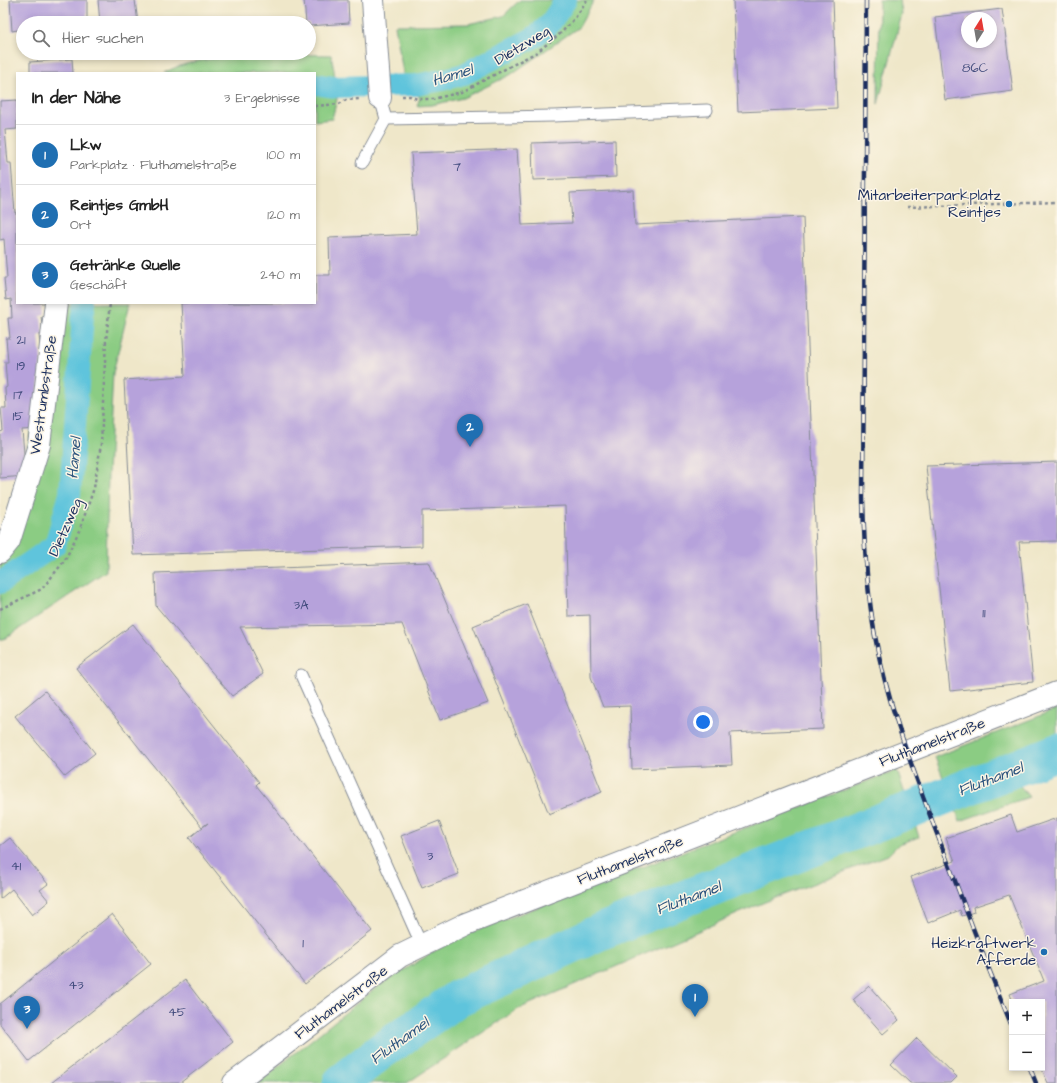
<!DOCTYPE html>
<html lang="de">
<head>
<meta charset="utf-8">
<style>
  :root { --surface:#fff; --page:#f2f2f2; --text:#222; --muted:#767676; --line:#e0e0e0; --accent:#1f6fb2 }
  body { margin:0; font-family:"Architects Daughter",sans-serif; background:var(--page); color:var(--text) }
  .controls { position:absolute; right:12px; bottom:12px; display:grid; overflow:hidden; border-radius:0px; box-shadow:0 2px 6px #0003 }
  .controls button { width:36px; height:36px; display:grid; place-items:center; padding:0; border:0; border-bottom:1px solid var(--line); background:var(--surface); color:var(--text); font:20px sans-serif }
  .compass { position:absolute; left:961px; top:12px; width:36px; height:36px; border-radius:50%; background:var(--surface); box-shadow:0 2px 6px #0003; rotate:11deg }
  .you { position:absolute; left:703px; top:722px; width:14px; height:14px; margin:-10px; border:3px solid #fff; border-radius:50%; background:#1a73e8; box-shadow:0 0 0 6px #1a73e833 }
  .badge { display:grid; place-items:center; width:26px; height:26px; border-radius:50%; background:var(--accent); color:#fff; font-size:13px; font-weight:700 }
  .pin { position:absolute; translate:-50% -33px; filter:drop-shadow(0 1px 2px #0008) }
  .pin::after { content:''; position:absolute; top:21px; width:14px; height:12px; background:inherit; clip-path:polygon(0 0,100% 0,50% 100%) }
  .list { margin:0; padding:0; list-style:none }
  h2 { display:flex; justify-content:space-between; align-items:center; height:52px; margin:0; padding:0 16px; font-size:17px }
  h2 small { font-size:13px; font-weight:400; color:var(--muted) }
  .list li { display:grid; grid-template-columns:26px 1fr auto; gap:12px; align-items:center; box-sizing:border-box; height:60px; padding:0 16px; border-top:1px solid var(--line) }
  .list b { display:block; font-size:15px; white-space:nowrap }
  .list p { margin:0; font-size:13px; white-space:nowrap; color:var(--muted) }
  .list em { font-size:13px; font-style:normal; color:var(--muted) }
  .icon { flex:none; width:22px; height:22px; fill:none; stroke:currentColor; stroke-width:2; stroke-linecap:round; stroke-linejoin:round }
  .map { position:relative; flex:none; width:1057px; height:1083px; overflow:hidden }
  .search { position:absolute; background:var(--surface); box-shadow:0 2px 6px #0003; left:16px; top:16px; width:300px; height:44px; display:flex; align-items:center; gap:10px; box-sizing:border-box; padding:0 14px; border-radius:22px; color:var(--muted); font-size:15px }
  .panel { position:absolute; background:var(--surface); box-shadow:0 2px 6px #0003; left:16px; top:72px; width:300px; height:232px; border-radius:0px }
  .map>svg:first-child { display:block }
  .green { fill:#8bcc83; stroke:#537e70 }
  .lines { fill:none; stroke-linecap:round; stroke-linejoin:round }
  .canal { stroke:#5fc4dc; stroke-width:22 }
  .river { stroke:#5fc4dc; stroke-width:37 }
  .building { fill:#b6a2db; fill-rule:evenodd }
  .lane-casing { stroke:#858b94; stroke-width:13 }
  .street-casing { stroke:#858b94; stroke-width:24 }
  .secondary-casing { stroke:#858b94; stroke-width:24 }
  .path { stroke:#858b94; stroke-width:2.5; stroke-dasharray:3 3; stroke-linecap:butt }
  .lane { stroke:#fff; stroke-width:11 }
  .street { stroke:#fff; stroke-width:22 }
  .secondary { stroke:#fff; stroke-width:22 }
  .rail-casing { stroke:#1b2f5e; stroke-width:4.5 }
  .rail { stroke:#fcf5e5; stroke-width:3; stroke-dasharray:9; stroke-linecap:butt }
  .poi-dot { fill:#1f6fb2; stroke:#fcf5e5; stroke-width:1.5 }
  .labels { text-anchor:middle; stroke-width:3; stroke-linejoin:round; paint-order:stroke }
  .number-label { font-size:13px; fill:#424c7d }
  .street-label { font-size:15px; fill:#1b2f5e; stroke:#fcf5e5 }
  .poi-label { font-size:15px; fill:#1b2f5e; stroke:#fcf5e5; text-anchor:end }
  .water-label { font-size:16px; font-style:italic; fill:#2c547e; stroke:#fcf5e5 }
</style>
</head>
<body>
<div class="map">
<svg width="1057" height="1083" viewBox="0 0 1057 1083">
  <rect width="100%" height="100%" fill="#fcf5e5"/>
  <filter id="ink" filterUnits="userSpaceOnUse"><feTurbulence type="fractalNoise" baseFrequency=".025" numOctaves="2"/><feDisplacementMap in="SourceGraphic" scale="8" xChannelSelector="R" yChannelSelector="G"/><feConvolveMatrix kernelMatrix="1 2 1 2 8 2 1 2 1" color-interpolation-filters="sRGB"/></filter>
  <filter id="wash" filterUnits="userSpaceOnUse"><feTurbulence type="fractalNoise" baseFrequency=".012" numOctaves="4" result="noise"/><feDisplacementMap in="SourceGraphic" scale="16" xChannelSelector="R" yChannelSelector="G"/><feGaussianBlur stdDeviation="0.9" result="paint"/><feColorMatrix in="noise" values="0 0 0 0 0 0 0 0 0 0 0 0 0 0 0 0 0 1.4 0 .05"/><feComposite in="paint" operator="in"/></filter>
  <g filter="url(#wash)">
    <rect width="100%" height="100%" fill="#efe7c9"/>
    <g class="green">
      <polygon points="520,0 594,0 579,27 510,75 463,98 432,105 417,106 420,97 412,92 404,79 395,25 468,24 503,16"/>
      <polygon points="879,0 900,0 902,14 878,104"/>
      <path d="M255 54 331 55 334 70 337 99 332 119 315 121V73H164C190 58 226 58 255 54Z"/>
      <polygon points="61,303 130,303 113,373 108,474 106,571 4,639 0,639 0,562"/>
      <polygon points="1057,709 1057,768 1046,774 1034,768 1013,777 1029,797 960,821 935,757"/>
      <polygon points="897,770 919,837 899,844 888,855 765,902 518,1009 407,1083 258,1083 377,987 454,939"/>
    </g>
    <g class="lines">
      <g class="canal">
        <polyline points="315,84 334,87 416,85 442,80 464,74 533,38 549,25 566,0"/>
        <polyline points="0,583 55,545 70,494 83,315 85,303"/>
      </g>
      <polyline class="river" points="341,1083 380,1052 458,998 602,931 1057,752"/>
    </g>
    <g id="blocks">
      <g class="building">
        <polygon points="10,0 87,0 87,20 64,23 23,23 23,29 12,31"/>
        <polygon points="98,0 135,0 138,23 100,23"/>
        <polygon points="304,0 348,0 349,23 309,26 309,23 306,23"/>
        <polygon points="733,0 833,0 837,108 738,112"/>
        <path d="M1002 9 1013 91 945 100 935 17ZM967 18H991V42H967Z"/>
        <polygon points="72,59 73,73 30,73 30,62"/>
        <polygon points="17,100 17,129 5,130 8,163 11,163 15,213 17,213 17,303 45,303 46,315 41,316 43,335 39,335 41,359 35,429 22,430 26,476 0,478 0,432 3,431 1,408 6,408 5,388 7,387 5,362 8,362 6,338 10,338 8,318 12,318 11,299 6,300 4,278 7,278 4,239 0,240 0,101"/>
        <polygon points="615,140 616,177 533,180 532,143"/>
        <polygon points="517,149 522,225 572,223 570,193 633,190 635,225 803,217 823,729 730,733 732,765 632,769 630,706 603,707 591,677 590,615 568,616 565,506 422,511 422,546 133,555 124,380 185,376 181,303 315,303 315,275 330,275 329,238 417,234 411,153"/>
        <polygon points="1057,462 1057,541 1019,542 1033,682 950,691 926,466"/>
        <polygon points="429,562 488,703 440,720 402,624 240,627 263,674 232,696 156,606 155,573"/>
        <polygon points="527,604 602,792 549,814 473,626"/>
        <polygon points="133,624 259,782 256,785 372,931 305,984 189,838 208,823 202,827 76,668"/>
        <polygon points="45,691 95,753 65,777 15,716"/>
        <polygon points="1011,815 1017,832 1057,818 1057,1083 1048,1083 1042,1069 1042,1002 1013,1002 1010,994 1044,981 1009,895 973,907 974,912 962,916 960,910 928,923 911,877 955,861 946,838"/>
        <polygon points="439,821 459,874 422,888 401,836"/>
        <polygon points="10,838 48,884 40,890 49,901 32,915 12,889 0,899 0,846"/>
        <polygon points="112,914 151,964 29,1061 0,1024 0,1004"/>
        <polygon points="185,980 233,1042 180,1083 51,1083"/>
        <polygon points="869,986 899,1020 883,1034 853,1000"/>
        <polygon points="917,1038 957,1077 951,1083 910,1083 891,1065"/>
      </g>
    </g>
  </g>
  <g filter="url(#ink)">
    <use href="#blocks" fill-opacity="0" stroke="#858b94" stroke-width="1"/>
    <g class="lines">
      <g class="lane-casing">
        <g id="lane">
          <polyline points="386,119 553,116 707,110"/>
          <polyline points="362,163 386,119 380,98"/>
          <polyline points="301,675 422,946"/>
        </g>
      </g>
      <g class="street-casing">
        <g id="street">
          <polyline points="373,0 380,98"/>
          <polyline points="0,552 9,541 39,445 56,303"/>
        </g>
      </g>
      <g class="secondary-casing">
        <polyline id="secondary" points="234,1083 400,956 466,924 1057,693"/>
      </g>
      <g class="path">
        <polyline points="402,96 410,96 417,99 433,99 462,92 537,52 561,33 575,18 587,0"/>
        <polyline points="315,106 339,104 346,100 359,99"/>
        <polyline points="907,207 1057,202"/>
        <polyline points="0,609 42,589 65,560 80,529 94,488 101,444 106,341 110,303"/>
      </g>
      <use href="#lane" class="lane"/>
      <use href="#street" class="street"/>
      <use href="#secondary" class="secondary"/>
      <g class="rail-casing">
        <g id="rail">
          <path d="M866 0 863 498C864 545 867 591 875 636 887 702 911 764 934 826 960 893 984 960 1012 1026"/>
          <polyline points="1030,1068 1036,1083"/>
        </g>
      </g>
      <use href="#rail" class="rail"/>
    </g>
  </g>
  <g class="poi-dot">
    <circle cx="1009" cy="204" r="4"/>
    <circle cx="1044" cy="952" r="4"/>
  </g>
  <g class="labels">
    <g class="number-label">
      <text x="975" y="72">86C</text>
      <text x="457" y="171">7</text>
      <text x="21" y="344">21</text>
      <text x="21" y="370">19</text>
      <text x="18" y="399">17</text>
      <text x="18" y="420">15</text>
      <text x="301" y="609">3A</text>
      <text x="984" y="617">11</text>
      <text x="430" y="860">3</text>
      <text x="16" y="870">41</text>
      <text x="303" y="947">1</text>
      <text x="76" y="989">43</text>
      <text x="177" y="1016">45</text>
    </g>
    <g class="street-label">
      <text transform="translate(522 45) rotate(-31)" y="5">Dietzweg</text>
      <text transform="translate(43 395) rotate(-82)" y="5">Westrumbstraße</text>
      <text transform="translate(65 527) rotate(-66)" y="5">Dietzweg</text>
      <text transform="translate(932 742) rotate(-21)" y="5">Fluthamelstraße</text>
      <text transform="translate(630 860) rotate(-21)" y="5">Fluthamelstraße</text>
      <text transform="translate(341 1002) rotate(-37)" y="5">Fluthamelstraße</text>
    </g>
    <g class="poi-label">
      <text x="1001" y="200">Mitarbeiterparkplatz<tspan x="1001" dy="17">Reintjes</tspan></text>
      <text x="1036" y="948">Heizkraftwerk<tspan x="1036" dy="17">Afferde</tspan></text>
    </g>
    <g class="water-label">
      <text transform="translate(452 74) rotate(-17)" y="6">Hamel</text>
      <text transform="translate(73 458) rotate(-85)" y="6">Hamel</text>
      <text transform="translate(990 778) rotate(-21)" y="6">Fluthamel</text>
      <text transform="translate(688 897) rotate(-21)" y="6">Fluthamel</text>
      <text transform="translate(399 1040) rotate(-36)" y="6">Fluthamel</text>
    </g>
  </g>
</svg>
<div class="controls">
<button>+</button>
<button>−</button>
</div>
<svg class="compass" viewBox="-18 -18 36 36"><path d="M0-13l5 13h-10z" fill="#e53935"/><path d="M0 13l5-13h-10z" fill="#767676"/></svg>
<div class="you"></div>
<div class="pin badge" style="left:695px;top:1017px">1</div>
<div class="pin badge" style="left:470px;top:447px">2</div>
<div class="pin badge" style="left:27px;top:1029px">3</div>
<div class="search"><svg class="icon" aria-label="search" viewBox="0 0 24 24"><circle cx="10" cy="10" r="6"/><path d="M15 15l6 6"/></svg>Hier suchen</div>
<section class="panel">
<h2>In der Nähe<small>3 Ergebnisse</small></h2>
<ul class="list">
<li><span class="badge">1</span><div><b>Lkw</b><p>Parkplatz · Fluthamelstraße</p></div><em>100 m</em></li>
<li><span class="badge">2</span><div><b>Reintjes GmbH</b><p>Ort</p></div><em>120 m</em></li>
<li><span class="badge">3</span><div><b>Getränke Quelle</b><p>Geschäft</p></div><em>240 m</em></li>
</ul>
</section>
</div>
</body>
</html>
